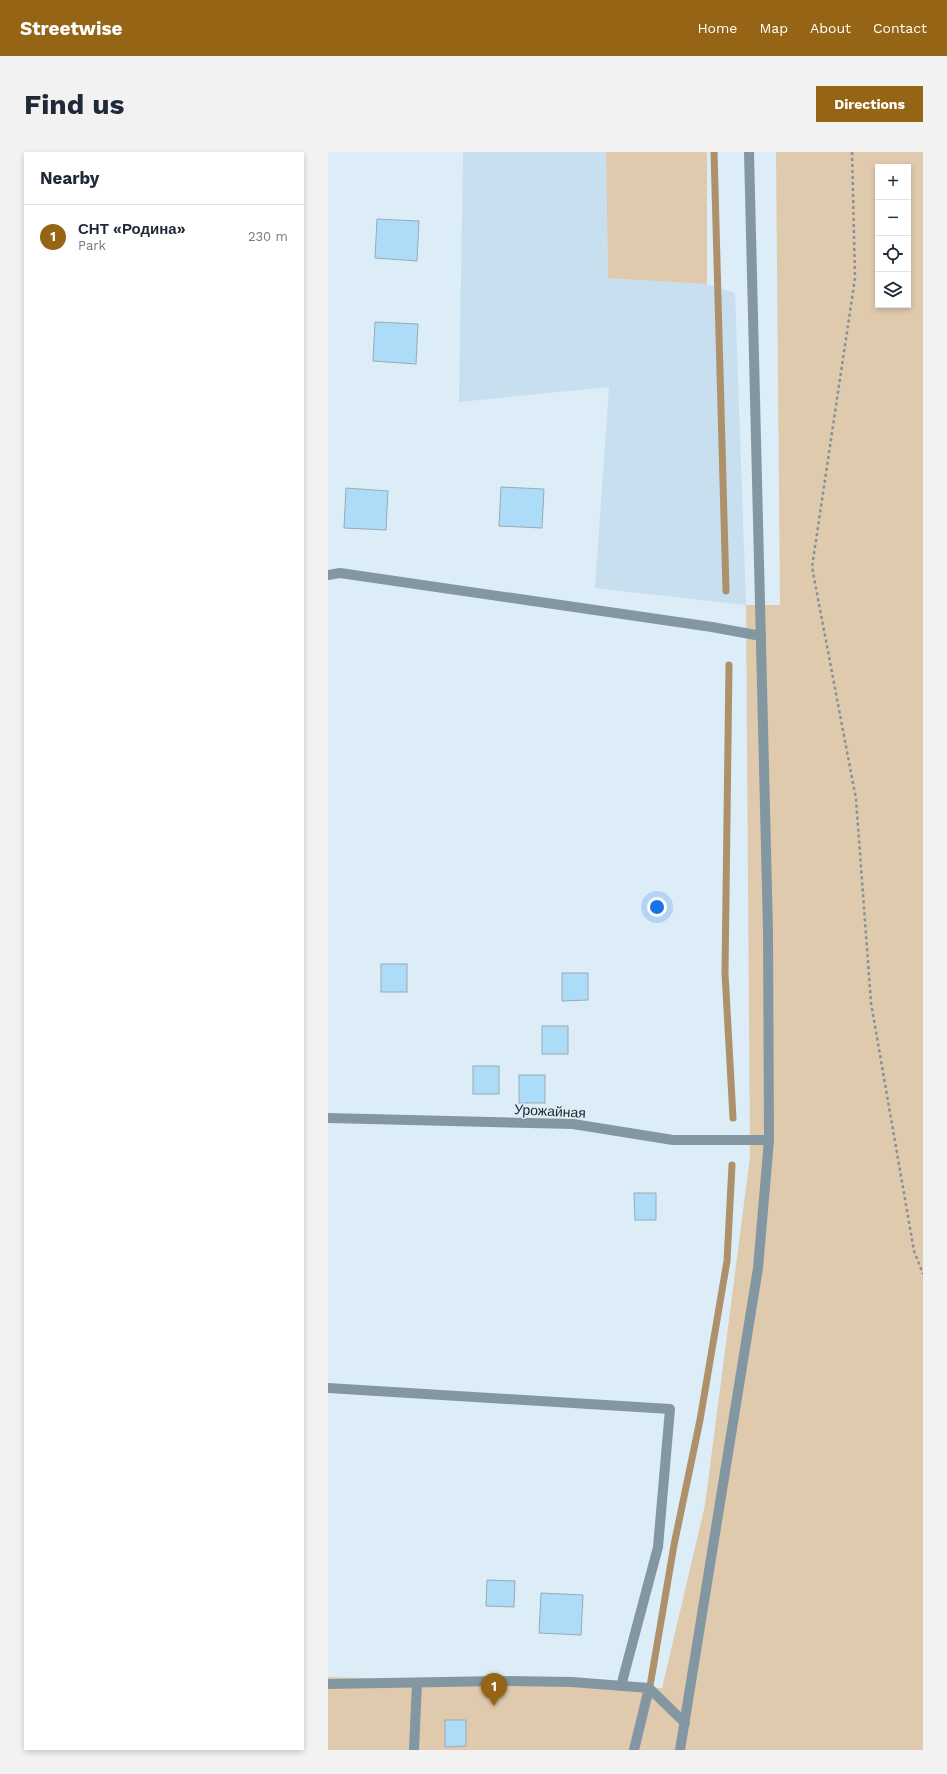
<!DOCTYPE html>
<html lang="en">
<head>
<meta charset="utf-8">
<style>
  :root { --surface:#fff; --page:#f2f2f3; --text:#1f2937; --muted:#747a83; --line:#e0e1e3; --accent:#956415 }
  body { margin:0; font-family:"Work Sans",sans-serif; background:var(--page); color:var(--text) }
  .controls { position:absolute; right:12px; top:12px; display:grid; overflow:hidden; border-radius:0px; box-shadow:0 2px 6px #0003 }
  .controls button { width:36px; height:36px; display:grid; place-items:center; padding:0; border:0; border-bottom:1px solid var(--line); background:var(--surface); color:var(--text); font:20px sans-serif }
  .you { position:absolute; left:329px; top:755px; width:14px; height:14px; margin:-10px; border:3px solid #fff; border-radius:50%; background:#1a73e8; box-shadow:0 0 0 6px #1a73e833 }
  .badge { display:grid; place-items:center; width:26px; height:26px; border-radius:50%; background:var(--accent); color:#fff; font-size:13px; font-weight:700 }
  .pin { position:absolute; translate:-50% -33px; filter:drop-shadow(0 1px 2px #0008) }
  .pin::after { content:''; position:absolute; top:21px; width:14px; height:12px; background:inherit; clip-path:polygon(0 0,100% 0,50% 100%) }
  .list { margin:0; padding:0; list-style:none }
  h2 { display:flex; justify-content:space-between; align-items:center; height:52px; margin:0; padding:0 16px; font-size:17px }
  h2 small { font-size:13px; font-weight:400; color:var(--muted) }
  .list li { display:grid; grid-template-columns:26px 1fr auto; gap:12px; align-items:center; box-sizing:border-box; height:64px; padding:0 16px; border-top:1px solid var(--line) }
  .list b { display:block; font-size:15px; white-space:nowrap }
  .list p { margin:0; font-size:13px; white-space:nowrap; color:var(--muted) }
  .list em { font-size:13px; font-style:normal; color:var(--muted) }
  .icon { flex:none; width:22px; height:22px; fill:none; stroke:currentColor; stroke-width:2; stroke-linecap:round; stroke-linejoin:round }
  .map { position:relative; flex:none; width:595px; height:1598px; overflow:hidden; border-radius:0px }
  header { display:flex; align-items:center; gap:24px; box-sizing:border-box; height:56px; padding:0 20px; background:var(--accent); color:#fff }
  header strong { font-size:19px }
  nav { display:flex; gap:22px; margin-inline-start:auto; font-size:14px }
  .intro { display:flex; align-items:center; justify-content:space-between; box-sizing:border-box; height:96px; padding:0 24px }
  h1 { margin:0; font-size:28px }
  .button { padding:10px 18px; border-radius:0px; background:var(--accent); color:#fff; font-size:14px; font-weight:700 }
  main { display:flex; gap:24px; padding:0 24px }
  aside { flex:1; background:var(--surface); border-radius:0px; box-shadow:0 2px 6px #0003 }
  .map>svg:first-child { display:block }
  .built { fill:#c7dfee }
  .green { fill:#e0caae; fill-rule:evenodd }
  .lines { fill:none; stroke-linecap:round; stroke-linejoin:round }
  .stream { stroke:#ae906b; stroke-width:7 }
  .building { fill:#acdcf8; stroke:#9aaab4 }
  .path { stroke:#859098; stroke-width:2.5; stroke-dasharray:3 3; stroke-linecap:butt }
  .lane { stroke:#8397a3; stroke-width:10 }
  .street { stroke:#8397a3; stroke-width:10 }
  .labels { text-anchor:middle; stroke-width:3; stroke-linejoin:round; paint-order:stroke }
  .street-label { font-size:14px; fill:#21272b; stroke:#dcedf8 }
</style>
</head>
<body>
<header>
<strong>Streetwise</strong>
<nav><a>Home</a><a>Map</a><a>About</a><a>Contact</a></nav>
</header>
<div class="intro"><h1>Find us</h1><a class="button">Directions</a></div>
<main>
<aside>
<h2>Nearby<small></small></h2>
<ul class="list">
<li><span class="badge">1</span><div><b>СНТ «Родина»</b><p>Park</p></div><em>230 m</em></li>
</ul>
</aside>
<div class="map">
<svg width="595" height="1598" viewBox="0 0 595 1598">
  <rect width="100%" height="100%" fill="#dcedf8"/>
  <polygon class="built" points="135,0 278,0 280,125 379,132 407,141 418,453 267,436 281,235 131,250"/>
  <g class="green">
    <polygon points="278,0 379,0 379,132 280,126"/>
    <path d="M448 0H595V1598H0V1525L334 1536 377 1353 422 1005 418 453H452ZM550 15H580V153H550Z"/>
  </g>
  <g class="lines">
    <g class="stream">
      <polyline points="386,0 398,439"/>
      <polyline points="401,513 397,821 405,966"/>
      <polyline points="321,1540 346,1393 372,1268 399,1109 404,1013"/>
    </g>
  </g>
  <g class="building">
    <polygon points="49,67 91,69 89,109 47,106"/>
    <polygon points="47,170 90,172 88,212 45,209"/>
    <polygon points="173,335 216,337 214,376 171,374"/>
    <polygon points="18,336 60,339 58,378 16,376"/>
    <rect x="53" y="812" width="26" height="28"/>
    <polygon points="234,821 260,821 260,848 234,849"/>
    <rect x="214" y="874" width="26" height="28"/>
    <rect x="145" y="914" width="26" height="28"/>
    <rect x="191" y="923" width="26" height="28"/>
    <polygon points="306,1041 328,1041 328,1068 307,1068"/>
    <polygon points="159,1428 187,1429 186,1455 158,1454"/>
    <polygon points="213,1441 255,1443 253,1483 211,1481"/>
    <polygon points="117,1568 138,1568 138,1594 117,1595"/>
  </g>
  <g class="lines">
    <polyline class="path" points="524,0 527,126 484,415 528,647 543,851 586,1099 595,1122"/>
    <g class="lane">
      <polyline points="0,423 12,421 384,475 433,484"/>
      <polyline points="0,1236 342,1257 330,1395 293,1534"/>
      <polyline points="0,1532 171,1529 244,1530 321,1536 357,1571"/>
      <polyline points="86,1598 89,1531"/>
      <polyline points="306,1598 321,1536"/>
      <polyline points="352,1598 430,1116 441,988 440,779 421,0"/>
    </g>
    <polyline class="street" points="0,966 245,972 345,988 441,988"/>
  </g>
  <g class="labels">
    <g class="street-label">
      <text transform="translate(222 959) rotate(3)" y="5">Урожайная</text>
    </g>
  </g>
</svg>
<div class="controls">
<button>+</button>
<button>−</button>
<button><svg class="icon" aria-label="locate" viewBox="0 0 24 24"><circle cx="12" cy="12" r="6"/><path d="M12 2v4M12 18v4M2 12h4M18 12h4"/></svg></button>
<button><svg class="icon" aria-label="layers" viewBox="0 0 24 24"><path d="M12 4l9 5-9 5-9-5zM3 14l9 5 9-5"/></svg></button>
</div>
<div class="you"></div>
<div class="pin badge" style="left:166px;top:1554px">1</div>
</div>
</main>
</body>
</html>
